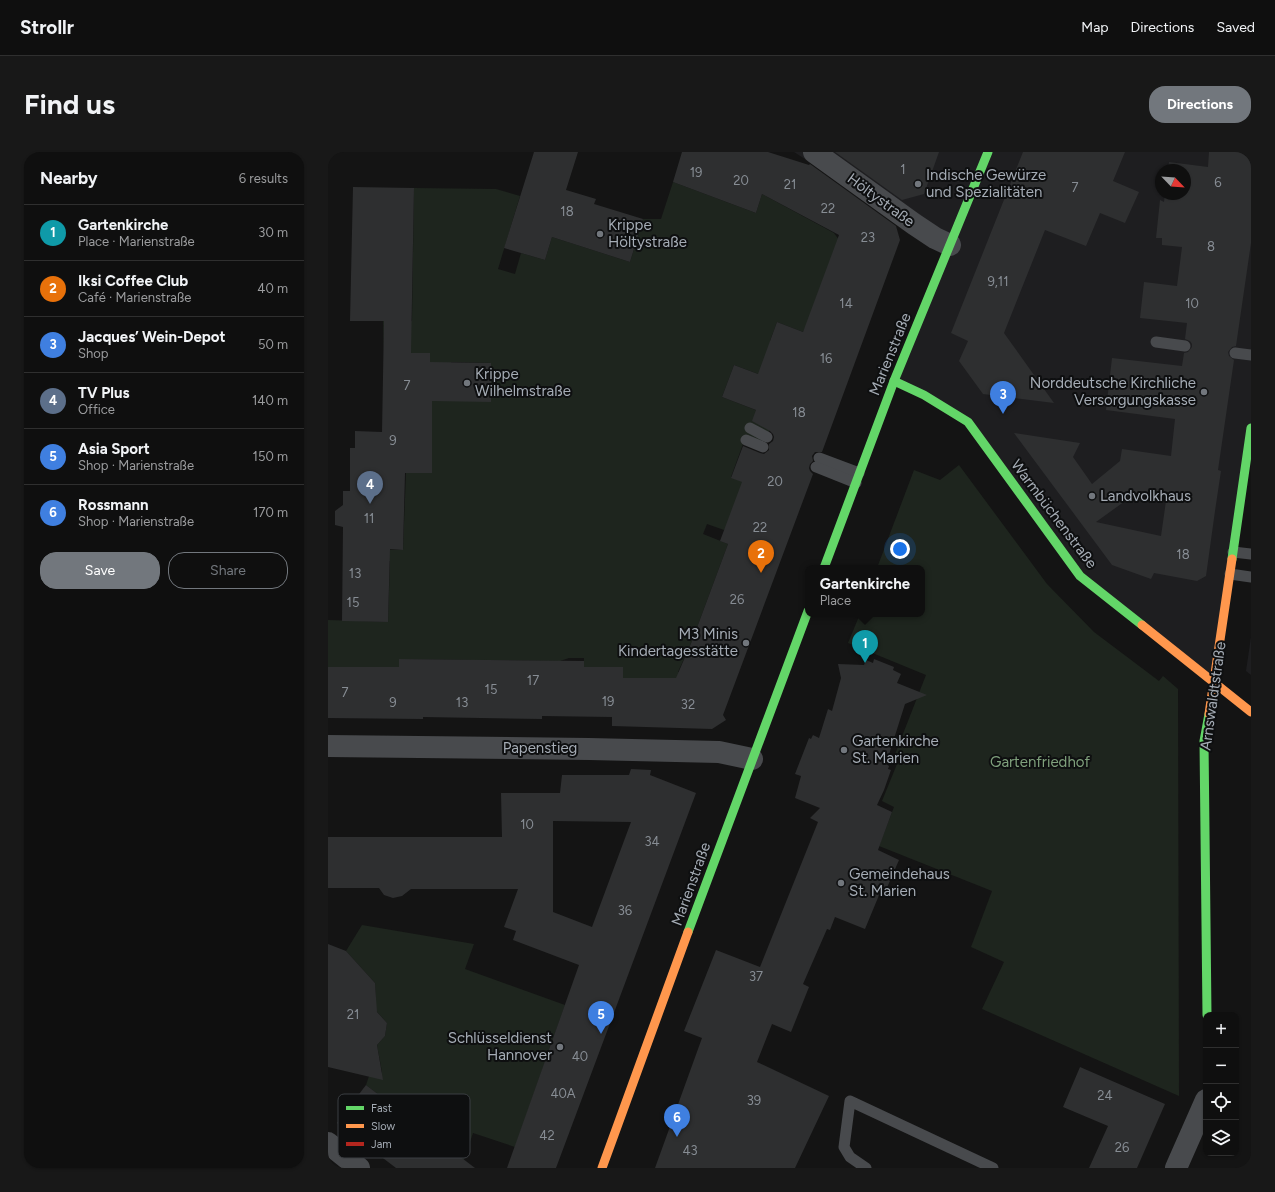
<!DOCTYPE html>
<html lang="en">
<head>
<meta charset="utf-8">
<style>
  :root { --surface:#0f0f0f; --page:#181818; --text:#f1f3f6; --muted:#9b9c9e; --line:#2f2f2f; --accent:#72777d }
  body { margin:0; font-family:Figtree,sans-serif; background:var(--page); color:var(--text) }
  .controls { position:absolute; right:12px; bottom:12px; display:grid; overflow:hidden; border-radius:8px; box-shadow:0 1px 3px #0004 }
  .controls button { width:36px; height:36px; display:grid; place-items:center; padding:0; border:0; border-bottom:1px solid var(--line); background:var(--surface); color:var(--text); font:20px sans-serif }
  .compass { position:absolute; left:827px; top:12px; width:36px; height:36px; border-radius:50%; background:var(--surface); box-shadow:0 1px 3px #0004; rotate:115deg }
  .you { position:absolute; left:572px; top:397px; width:14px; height:14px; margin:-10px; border:3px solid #fff; border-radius:50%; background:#1a73e8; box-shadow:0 0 0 6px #1a73e833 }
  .badge { display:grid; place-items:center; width:26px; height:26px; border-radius:50%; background:var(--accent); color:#fff; font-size:13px; font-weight:700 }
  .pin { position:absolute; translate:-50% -33px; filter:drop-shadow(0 1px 2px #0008) }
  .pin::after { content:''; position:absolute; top:21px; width:14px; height:12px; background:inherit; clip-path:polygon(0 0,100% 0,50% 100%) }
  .popup { position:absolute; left:477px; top:413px; width:120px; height:52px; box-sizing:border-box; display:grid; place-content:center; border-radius:8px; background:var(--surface); filter:drop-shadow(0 1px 3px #0005); font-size:13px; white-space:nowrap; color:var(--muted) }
  .popup b { font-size:15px; color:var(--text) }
  .popup::after { content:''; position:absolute; left:50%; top:100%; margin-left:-8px; border:8px solid transparent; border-top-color:var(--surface) }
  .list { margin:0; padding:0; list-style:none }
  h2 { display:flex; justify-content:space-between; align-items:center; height:52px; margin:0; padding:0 16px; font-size:17px }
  h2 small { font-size:13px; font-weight:400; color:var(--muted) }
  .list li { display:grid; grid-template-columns:26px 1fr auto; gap:12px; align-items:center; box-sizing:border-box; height:56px; padding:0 16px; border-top:1px solid var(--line) }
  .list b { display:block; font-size:15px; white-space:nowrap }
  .list p { margin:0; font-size:13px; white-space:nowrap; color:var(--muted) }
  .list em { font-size:13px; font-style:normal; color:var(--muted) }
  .actions { display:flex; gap:8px; padding:12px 16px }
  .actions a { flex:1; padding:9px 0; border:1px solid var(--accent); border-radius:16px; text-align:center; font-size:14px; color:var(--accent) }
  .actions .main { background:var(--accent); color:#fff }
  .icon { flex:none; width:22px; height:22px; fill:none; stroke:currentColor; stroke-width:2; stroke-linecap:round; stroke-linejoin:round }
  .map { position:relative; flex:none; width:923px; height:1016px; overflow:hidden; border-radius:16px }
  header { display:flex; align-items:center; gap:24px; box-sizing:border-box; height:56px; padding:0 20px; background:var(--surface); border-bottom:1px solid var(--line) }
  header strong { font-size:19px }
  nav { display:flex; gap:22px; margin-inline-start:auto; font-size:14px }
  .intro { display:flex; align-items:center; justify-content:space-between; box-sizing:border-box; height:96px; padding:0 24px }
  h1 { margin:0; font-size:28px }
  .button { padding:10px 18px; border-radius:16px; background:var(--accent); color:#fff; font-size:14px; font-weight:700 }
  main { display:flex; gap:24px; padding:0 24px }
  aside { flex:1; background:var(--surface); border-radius:16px; box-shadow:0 1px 3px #0004 }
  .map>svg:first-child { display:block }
  .built { fill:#1e1e20; fill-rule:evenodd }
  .green { fill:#1e251e }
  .building { fill:#2e2f30; fill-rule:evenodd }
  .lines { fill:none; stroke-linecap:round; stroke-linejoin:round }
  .lane { stroke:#484a4d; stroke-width:11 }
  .street { stroke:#484a4d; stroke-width:22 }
  .fast { stroke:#63d668; stroke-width:9 }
  .slow { stroke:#ff974d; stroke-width:9 }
  .poi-dot { fill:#72777d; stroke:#0e0f10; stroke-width:1.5 }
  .labels { text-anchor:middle; stroke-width:4; stroke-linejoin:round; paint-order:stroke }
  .number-label { font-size:13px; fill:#878d94 }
  .poi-label { font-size:15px; fill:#a5acb5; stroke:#0e0f10; text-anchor:start }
  .street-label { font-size:15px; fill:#a5acb5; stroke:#0e0f10 }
  .park-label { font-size:15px; fill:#7fa07c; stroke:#0e0f10 }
  .key { fill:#0e0f10; stroke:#3b3e42; stroke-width:1 }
  .key-label { font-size:11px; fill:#a5acb5 }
</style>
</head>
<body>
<header>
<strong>Strollr</strong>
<nav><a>Map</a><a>Directions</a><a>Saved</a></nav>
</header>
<div class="intro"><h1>Find us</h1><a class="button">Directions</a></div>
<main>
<aside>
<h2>Nearby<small>6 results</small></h2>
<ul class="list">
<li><span class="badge" style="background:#0f9aa8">1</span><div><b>Gartenkirche</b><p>Place · Marienstraße</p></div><em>30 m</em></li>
<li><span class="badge" style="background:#e8710a">2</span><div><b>Iksi Coffee Club</b><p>Café · Marienstraße</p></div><em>40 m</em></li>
<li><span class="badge" style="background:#3f7fe0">3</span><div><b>Jacques’ Wein-Depot</b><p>Shop</p></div><em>50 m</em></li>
<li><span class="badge" style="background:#5c6f8a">4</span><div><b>TV Plus</b><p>Office</p></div><em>140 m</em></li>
<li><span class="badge" style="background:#3f7fe0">5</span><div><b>Asia Sport</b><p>Shop · Marienstraße</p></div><em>150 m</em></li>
<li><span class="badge" style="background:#3f7fe0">6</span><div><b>Rossmann</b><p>Shop · Marienstraße</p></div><em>170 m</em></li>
</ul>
<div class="actions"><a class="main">Save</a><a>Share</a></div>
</aside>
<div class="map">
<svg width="923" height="1016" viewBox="0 0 923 1016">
  <rect width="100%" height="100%" fill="#141414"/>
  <g class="built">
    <path d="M466 0H923V276L886 531 752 424 640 270 566 229 620 92 581 74ZM833 18H857V42H833Z"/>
    <polygon points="923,485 923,523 918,519"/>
  </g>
  <g class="green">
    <polygon points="345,30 428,61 434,42 506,81 517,96 475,180 449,170 442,189 459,233 406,213 394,245 446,265 434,299 415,292 403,325 434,338 396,378 379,372 375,382 400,392 364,489 350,520 364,525 362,529 320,526 295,526 295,515 256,515 256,506 241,506 232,509 71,507 71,515 0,515 0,468 60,470 62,409 15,408 15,396 75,398 78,321 104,321 104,280 102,245 163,249 163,211 123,210 123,216 102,221 102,201 56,201 55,169 84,169 86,36 168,37 192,44 170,117 187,122 193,101 217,108 224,85 302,110 315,67 333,67"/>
    <polygon points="631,313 719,432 766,480 831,529 835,524 850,537 851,944 654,857 676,810 643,795 664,739 551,694 566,655 554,649 569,612 564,610 598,523 520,491 532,462 594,462 594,416 549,416 586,318 612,328"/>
    <polygon points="34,773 146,792 137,817 237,853 187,995 145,981 136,1008 38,933 41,924 50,926 54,920 49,893 57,884 59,871 42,852 48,850 47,831 18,799"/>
  </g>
  <g class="building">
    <polygon points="206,0 250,0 238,38 268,47 266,52 315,67 302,110 224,85 217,108 176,96"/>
    <polygon points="354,0 440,0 481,13 482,12 568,74 572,88 494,300 487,300 484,304 485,309 482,312 481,316 482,319 485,322 395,563 398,568 384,577 284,574 284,565 214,564 214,567 95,565 95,567 0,566 0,515 71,515 71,507 256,509 256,515 295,515 295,526 348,526 364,489 400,392 392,389 414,330 403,326 415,294 432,301 436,302 441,298 441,292 445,289 446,285 445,282 442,279 424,269 428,258 394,245 406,213 430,222 449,170 475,180 511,83 434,42 428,61 345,30"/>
    <polygon points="507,0 611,0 596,42 574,48"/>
    <polygon points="695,0 797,0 785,29 811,40 797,71 772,61 758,94 717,78 676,181 726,251 655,242 631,209 640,189 623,181"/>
    <path d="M881 0H923V91L908 194 904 195 900 200 901 204 906 208 890 318 893 319 887 359 878 424 869 429 826 421 823 427 784 413 686 281 752 291 745 305 764 332 792 309 794 297 843 304 847 267 778 258 784 206 854 214 856 201 860 200 864 195V192L862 189 857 187 859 171 812 166 816 130 849 134 854 95 834 93V86H828L832 48 836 50 837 42H857V18H840L841 10 880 15ZM811 339 839 342 833 384 768 370Z"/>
    <polygon points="25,35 86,36 83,201 102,201 102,210 163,211 163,250 104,249 104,321 77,321 75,398 62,397 60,470 14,469 15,375 7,373 7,359 15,353 15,339 22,339 22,296 27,296 27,279 54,280 56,169 22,169"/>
    <polygon points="546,507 566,515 565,518 573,522 569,531 599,543 577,552 558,612 561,614 560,617 563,618 556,638 549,653 564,660 550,698 571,708 558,738 554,736 537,777 507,765 502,778 499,777 475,832 481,835 463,880 444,872 429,910 501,944 467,1016 327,1016 374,886 356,879 388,798 432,815 490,670 482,666 492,656 467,646 473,624 467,622 481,586 483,587 485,583 491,586 500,557 504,559 513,526 510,512 536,513 538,508 545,511"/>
    <path d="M303 617 323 618 322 623 368 641 228 1016H179L251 813 185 788 188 779 176 775 190 737H83L74 744 65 746 56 743 51 736H0V685H174L173 641H232L234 623H301ZM225 669 303 670 264 775 225 760Z"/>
    <polygon points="0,792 18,799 47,831 49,860 59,871 57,884 49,893 55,928 0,915"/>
    <polygon points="752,915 837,952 809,1016 761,1016 780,974 735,955"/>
    <polygon points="38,933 147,1016 68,1016 9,971"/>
  </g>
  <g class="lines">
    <g class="lane">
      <polyline points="828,190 857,194"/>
      <polyline points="907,201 923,203"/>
      <polyline points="422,276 439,285"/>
      <polyline points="418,288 435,295"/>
      <polyline points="491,306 531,321"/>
      <polyline points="488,315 528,331"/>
      <polyline points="905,400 923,402"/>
      <polyline points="902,422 923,425"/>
      <polyline points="538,1016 522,1005 516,995 522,949 665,1016"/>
    </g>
    <g class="street">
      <polyline points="486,0 586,72 607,86 622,93"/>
      <polyline points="0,594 261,597 391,600 424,607"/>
      <polyline points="0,991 31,1016"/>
      <polyline points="848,1016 878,948"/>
    </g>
    <g class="fast">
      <polyline points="566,229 596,243 640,270 752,424 814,473"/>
      <polyline points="904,407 923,276"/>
      <polyline points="496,416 566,229 660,0"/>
      <polyline points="360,780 480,459"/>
      <polyline points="879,863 876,589 881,562"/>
    </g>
    <g class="slow">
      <polyline points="814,473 923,560"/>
      <polyline points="881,562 904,407"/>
      <polyline points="274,1016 360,780"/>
    </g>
  </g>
  <g class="poi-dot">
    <circle cx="590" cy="32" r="4"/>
    <circle cx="272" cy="82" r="4"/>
    <circle cx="139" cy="231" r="4"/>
    <circle cx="876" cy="240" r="4"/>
    <circle cx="764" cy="344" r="4"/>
    <circle cx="418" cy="491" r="4"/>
    <circle cx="516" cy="598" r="4"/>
    <circle cx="513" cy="731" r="4"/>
    <circle cx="232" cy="895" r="4"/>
  </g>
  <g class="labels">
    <g class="number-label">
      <text x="575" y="22">1</text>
      <text x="368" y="25">19</text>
      <text x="413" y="33">20</text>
      <text x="890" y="35">6</text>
      <text x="462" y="37">21</text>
      <text x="747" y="40">7</text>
      <text x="500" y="61">22</text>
      <text x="239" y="64">18</text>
      <text x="540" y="90">23</text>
      <text x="883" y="99">8</text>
      <text x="670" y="134">9,11</text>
      <text x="518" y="156">14</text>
      <text x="864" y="156">10</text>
      <text x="498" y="211">16</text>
      <text x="79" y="238">7</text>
      <text x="471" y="265">18</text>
      <text x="65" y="293">9</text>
      <text x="447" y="334">20</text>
      <text x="41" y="371">11</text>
      <text x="432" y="380">22</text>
      <text x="855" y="407">18</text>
      <text x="27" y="426">13</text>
      <text x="409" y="452">26</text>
      <text x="25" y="455">15</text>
      <text x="205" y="533">17</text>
      <text x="163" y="542">15</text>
      <text x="17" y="545">7</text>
      <text x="280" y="554">19</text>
      <text x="65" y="555">9</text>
      <text x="134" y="555">13</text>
      <text x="360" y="557">32</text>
      <text x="199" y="677">10</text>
      <text x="324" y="694">34</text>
      <text x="297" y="763">36</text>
      <text x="428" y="829">37</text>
      <text x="25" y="867">21</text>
      <text x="252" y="909">40</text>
      <text x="235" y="946">40A</text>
      <text x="777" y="948">24</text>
      <text x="426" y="953">39</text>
      <text x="219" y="988">42</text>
      <text x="794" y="1000">26</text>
      <text x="362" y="1003">43</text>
    </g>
    <g class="poi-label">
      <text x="598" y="28">Indische Gewürze<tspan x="598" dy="17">und Spezialitäten</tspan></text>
      <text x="280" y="78">Krippe<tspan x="280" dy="17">Höltystraße</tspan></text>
      <text x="147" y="227">Krippe<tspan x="147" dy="17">Wilhelmstraße</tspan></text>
      <text x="868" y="236" text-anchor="end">Norddeutsche Kirchliche<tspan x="868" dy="17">Versorgungskasse</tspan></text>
      <text x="772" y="349">Landvolkhaus</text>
      <text x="410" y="487" text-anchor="end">M3 Minis<tspan x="410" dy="17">Kindertagesstätte</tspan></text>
      <text x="524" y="594">Gartenkirche<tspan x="524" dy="17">St. Marien</tspan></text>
      <text x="521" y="727">Gemeindehaus<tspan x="521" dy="17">St. Marien</tspan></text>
      <text x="224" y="891" text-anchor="end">Schlüsseldienst<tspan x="224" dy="17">Hannover</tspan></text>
    </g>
    <g class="street-label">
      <text transform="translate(553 48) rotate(36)" y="5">Höltystraße</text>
      <text transform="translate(562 202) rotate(-68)" y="5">Marienstraße</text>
      <text transform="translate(726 362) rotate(53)" y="5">Warmbüchenstraße</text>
      <text transform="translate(885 544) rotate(-82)" y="5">Arnswaldtstraße</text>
      <text x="212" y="601">Papenstieg</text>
      <text transform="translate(363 732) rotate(-70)" y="5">Marienstraße</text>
    </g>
    <g class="park-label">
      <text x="712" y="615">Gartenfriedhof</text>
    </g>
  </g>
  <rect x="10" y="942" width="132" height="64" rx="6" class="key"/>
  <rect x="18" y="954" width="18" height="4" fill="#63d668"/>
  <rect x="18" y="972" width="18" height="4" fill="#ff974d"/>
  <rect x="18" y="990" width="18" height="4" fill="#b3261e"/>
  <g class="key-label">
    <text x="43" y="960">Fast</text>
    <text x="43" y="978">Slow</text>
    <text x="43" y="996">Jam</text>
  </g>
</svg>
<div class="controls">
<button>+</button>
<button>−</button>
<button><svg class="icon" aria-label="locate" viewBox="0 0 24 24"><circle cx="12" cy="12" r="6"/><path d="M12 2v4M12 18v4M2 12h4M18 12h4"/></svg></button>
<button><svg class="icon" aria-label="layers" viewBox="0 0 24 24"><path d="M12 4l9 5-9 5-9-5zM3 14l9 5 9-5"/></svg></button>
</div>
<svg class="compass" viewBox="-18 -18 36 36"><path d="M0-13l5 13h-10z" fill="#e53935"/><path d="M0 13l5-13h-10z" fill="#9b9c9e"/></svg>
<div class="you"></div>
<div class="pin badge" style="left:537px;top:511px;background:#0f9aa8">1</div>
<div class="popup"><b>Gartenkirche</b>Place</div>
<div class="pin badge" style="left:433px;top:421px;background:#e8710a">2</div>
<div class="pin badge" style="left:675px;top:262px;background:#3f7fe0">3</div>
<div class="pin badge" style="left:42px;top:352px;background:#5c6f8a">4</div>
<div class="pin badge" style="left:273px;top:882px;background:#3f7fe0">5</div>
<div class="pin badge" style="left:349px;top:985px;background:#3f7fe0">6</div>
</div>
</main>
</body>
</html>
